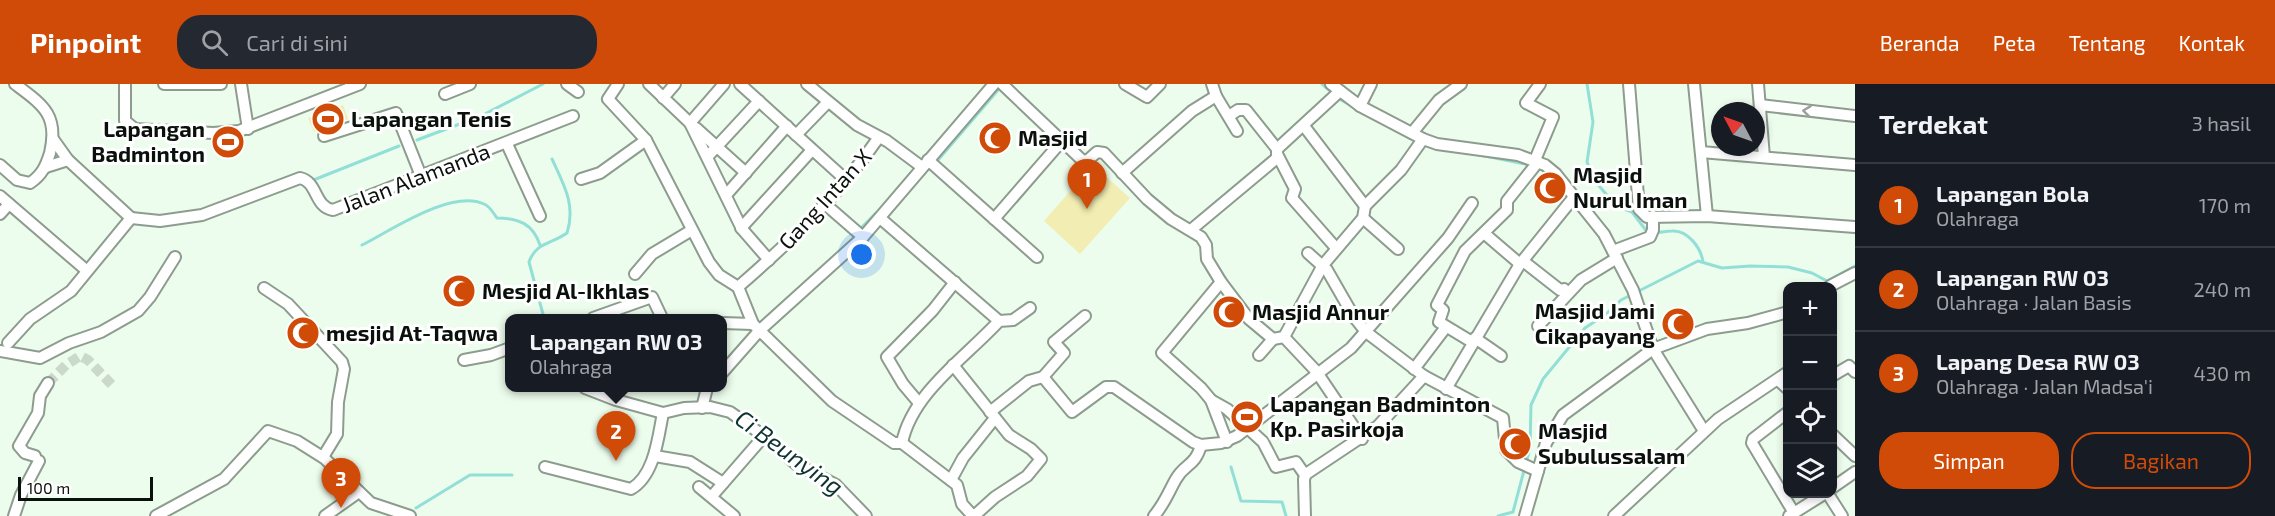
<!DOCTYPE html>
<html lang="id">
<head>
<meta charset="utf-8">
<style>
  :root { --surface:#171b24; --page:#242831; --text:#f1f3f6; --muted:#9ea1a6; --line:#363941; --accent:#d04b07 }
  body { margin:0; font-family:"Exo 2",sans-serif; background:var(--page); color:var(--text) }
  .controls { position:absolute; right:18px; bottom:18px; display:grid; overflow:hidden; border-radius:12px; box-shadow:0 3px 9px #0003 }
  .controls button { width:54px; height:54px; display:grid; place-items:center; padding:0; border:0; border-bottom:2px solid var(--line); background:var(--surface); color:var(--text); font:30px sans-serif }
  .compass { position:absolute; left:1711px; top:18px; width:54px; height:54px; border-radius:50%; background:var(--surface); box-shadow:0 3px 9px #0003; rotate:311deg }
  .scale { position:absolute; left:18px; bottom:15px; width:135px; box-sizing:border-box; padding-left:6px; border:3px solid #0a100b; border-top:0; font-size:16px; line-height:21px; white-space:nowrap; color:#0a100b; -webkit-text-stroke:4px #fff; paint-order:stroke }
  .you { position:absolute; left:862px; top:171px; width:21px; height:21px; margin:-15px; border:4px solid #fff; border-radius:50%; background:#1a73e8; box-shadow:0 0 0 9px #1a73e833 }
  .badge { display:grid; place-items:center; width:39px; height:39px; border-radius:50%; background:var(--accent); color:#fff; font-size:20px; font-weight:700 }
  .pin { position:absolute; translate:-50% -50px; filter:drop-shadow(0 2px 3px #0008) }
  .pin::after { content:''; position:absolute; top:32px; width:21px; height:18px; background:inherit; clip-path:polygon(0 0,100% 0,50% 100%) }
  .popup { position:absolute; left:505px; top:230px; width:222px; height:78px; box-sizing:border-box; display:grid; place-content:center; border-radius:12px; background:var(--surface); filter:drop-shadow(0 2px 4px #0005); font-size:20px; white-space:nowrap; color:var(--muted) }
  .popup b { font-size:22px; color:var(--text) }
  .popup::after { content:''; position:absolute; left:50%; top:100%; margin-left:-12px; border:12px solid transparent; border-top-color:var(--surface) }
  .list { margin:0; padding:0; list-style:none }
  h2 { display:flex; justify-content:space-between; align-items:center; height:78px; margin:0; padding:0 24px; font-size:26px }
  h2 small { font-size:20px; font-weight:400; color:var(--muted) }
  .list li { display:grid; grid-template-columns:39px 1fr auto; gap:18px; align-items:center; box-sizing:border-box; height:84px; padding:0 24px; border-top:2px solid var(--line) }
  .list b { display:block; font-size:22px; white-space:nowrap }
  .list p { margin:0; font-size:20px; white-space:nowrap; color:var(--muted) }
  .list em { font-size:20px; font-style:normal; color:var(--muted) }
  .actions { display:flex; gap:12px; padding:18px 24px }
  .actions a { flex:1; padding:14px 0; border:2px solid var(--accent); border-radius:24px; text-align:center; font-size:21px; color:var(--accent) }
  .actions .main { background:var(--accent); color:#fff }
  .icon { flex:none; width:33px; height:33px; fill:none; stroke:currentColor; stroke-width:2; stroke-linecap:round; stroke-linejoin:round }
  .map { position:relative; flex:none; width:1855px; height:432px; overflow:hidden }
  header { display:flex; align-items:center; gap:36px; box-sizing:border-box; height:84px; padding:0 30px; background:var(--accent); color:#fff }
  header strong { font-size:28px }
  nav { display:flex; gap:33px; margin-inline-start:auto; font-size:21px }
  .search { width:420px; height:54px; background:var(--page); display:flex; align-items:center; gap:15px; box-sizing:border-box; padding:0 21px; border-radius:24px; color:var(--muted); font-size:22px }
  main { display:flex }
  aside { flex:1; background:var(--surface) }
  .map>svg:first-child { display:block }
  .garden { fill:#f2edb2 }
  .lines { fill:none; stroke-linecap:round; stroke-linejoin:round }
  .stream { stroke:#92dfd7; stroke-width:3 }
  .minor-tunnel { stroke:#cbd9cb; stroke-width:10; stroke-dasharray:10 5; stroke-linecap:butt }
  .minor-casing { stroke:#8d9c8e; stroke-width:14 }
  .minor { stroke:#fff; stroke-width:10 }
  .oneway { stroke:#9d9f9d }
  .labels { text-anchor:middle; stroke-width:6; stroke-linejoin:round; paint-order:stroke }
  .poi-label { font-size:22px; font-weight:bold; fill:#0a100b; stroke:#fff; text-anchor:start }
  .street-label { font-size:22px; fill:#0a100b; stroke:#fff }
  .water-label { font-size:24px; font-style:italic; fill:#0d3331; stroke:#fff }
</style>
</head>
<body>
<header>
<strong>Pinpoint</strong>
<div class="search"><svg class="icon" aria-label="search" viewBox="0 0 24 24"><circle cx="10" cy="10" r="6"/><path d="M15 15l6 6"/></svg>Cari di sini</div>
<nav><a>Beranda</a><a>Peta</a><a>Tentang</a><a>Kontak</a></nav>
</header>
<main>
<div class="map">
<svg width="1855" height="432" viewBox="0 0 1855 432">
  <rect width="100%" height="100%" fill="#edfded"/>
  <g class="garden">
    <polygon points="343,21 348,35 314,48 308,34"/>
    <polygon points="1093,81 1130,114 1080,170 1044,137"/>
  </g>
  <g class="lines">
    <g class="stream">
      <polyline points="1322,0 1329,6"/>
      <path d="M1587 0 1593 38 1587 78 1595 97 1616 122 1632 128 1648 149C1657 150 1664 147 1672 147 1688 146 1701 164 1703 178"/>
      <polyline points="1341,16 1379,37"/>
      <polyline points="417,56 481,32 543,0"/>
      <polyline points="1475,70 1530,81"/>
      <polyline points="938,76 999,5"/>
      <polyline points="311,97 399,62"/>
      <polyline points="859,146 876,129"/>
      <path d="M362 161C392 146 451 105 484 120 491 123 493 129 497 134 519 134 533 140 540 161"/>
      <path d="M544 234 529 178C536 158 552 160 567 149 576 121 564 101 552 75"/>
      <polyline points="1231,383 1241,417 1282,418 1286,432"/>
      <polyline points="416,424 470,391 512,391"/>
      <polyline points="1498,432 1513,428 1530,364 1531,321 1543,295 1585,244 1606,230 1621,216 1698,177 1722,184 1750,182 1788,183 1812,189 1827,197 1855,182"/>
    </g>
    <polyline class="minor-tunnel" points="48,299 66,281 80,272 88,276 113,302"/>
    <g class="minor-casing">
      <g id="minor">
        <polyline points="125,0 125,37 135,45 213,49 239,47 360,0"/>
        <polyline points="164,0 221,0"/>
        <polyline points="241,0 248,45"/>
        <polyline points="567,0 578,8"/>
        <polyline points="618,0 608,15 646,56 709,178 719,191 738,203 753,240 832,317 894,359 902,359 957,401 962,420 973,432"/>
        <polyline points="649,0 690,39 742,145 769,176"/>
        <polyline points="740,0 846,96"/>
        <polyline points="807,0 857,41 887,57 922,83"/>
        <polyline points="1002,0 1083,77 1088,76 1097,68 1104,69 1147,115 1171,135 1201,153 1206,161 1207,175 1221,198 1249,235 1273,255 1284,253 1316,287 1362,355"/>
        <polyline points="1125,0 1147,13 1160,0"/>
        <polyline points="1212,0 1216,12 1237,47"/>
        <polyline points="1331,0 1360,22 1423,55 1437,60 1518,71 1545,81 1556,90 1604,150 1633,206 1653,265 1704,347"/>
        <polyline points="1629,0 1639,125 1647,133 1707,132 1855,143"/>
        <polyline points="1694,0 1707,132"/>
        <polyline points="1758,0 1764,73"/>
        <polyline points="445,10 470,0"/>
        <polyline points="663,14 675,0"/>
        <polyline points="1760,21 1855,32"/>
        <polyline points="1360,22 1371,0"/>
        <polyline points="1229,32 1238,26 1246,26 1277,65"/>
        <polyline points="690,39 724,0"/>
        <polyline points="1304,42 1365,122"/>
        <polyline points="696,44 746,89"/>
        <polyline points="1412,49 1439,16 1461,0"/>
        <polyline points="796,51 828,18"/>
        <polyline points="324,52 396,29 421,92"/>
        <polyline points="53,55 68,76 131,134"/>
        <polyline points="507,60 540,132"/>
        <polyline points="1701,68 1855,81"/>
        <polyline points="708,72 759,17"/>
        <polyline points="928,76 1037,173"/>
        <polyline points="1535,76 1553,33 1526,19 1540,0"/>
        <path d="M0 81 17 96 30 99C42 91 46 82 50 69 59 31 43 21 15 0"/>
        <polyline points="46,83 68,76"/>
        <polyline points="1122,89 1192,27 1216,12"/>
        <polyline points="581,95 600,89 646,56"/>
        <polyline points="726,111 787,42"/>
        <polyline points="0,112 86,186"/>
        <polyline points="825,120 863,153"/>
        <polyline points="0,130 9,120"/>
        <path d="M131 134 160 137 202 131 300 94C318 98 314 123 333 126L573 32"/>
        <polyline points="880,134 999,237"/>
        <polyline points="1363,134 1398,165"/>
        <polyline points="994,135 1061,58"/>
        <polyline points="741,144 812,66"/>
        <polyline points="1192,145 1277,74"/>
        <polyline points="1485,150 1520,180"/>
        <polyline points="1336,164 1292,114 1295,105 1277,70 1277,65 1340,7"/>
        <polyline points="1613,167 1650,153 1653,146 1653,132"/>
        <polyline points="1308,169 1327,186 1354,233 1366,248 1424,292 1503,334 1506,366 1518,378 1538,387"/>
        <polyline points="1523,177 1560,206 1564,205 1568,209"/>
        <polyline points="635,190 652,170 692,146"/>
        <polyline points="1221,198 1162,269 1201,304 1211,316 1227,325 1263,358 1276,383 1296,378 1305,391"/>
        <polyline points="1830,202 1855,189"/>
        <path d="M738 203C790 158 840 110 879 53"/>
        <polyline points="264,204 288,220 342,278 344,285 338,318 337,350 323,373"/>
        <polyline points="593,234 652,213 662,234"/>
        <polyline points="722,239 753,240"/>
        <polyline points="1538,242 1581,196 1617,174"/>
        <polyline points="1284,253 1323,181 1363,134 1365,122 1401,86 1423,55"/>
        <polyline points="1475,254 1501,272"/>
        <polyline points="1472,258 1439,238 1443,226 1437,221 1465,167 1507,126 1507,117 1538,78"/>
        <polyline points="8,259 30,235 71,207 131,134"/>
        <polyline points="0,267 40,274 69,259 101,248 138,227 150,213 175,173"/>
        <polyline points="1259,271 1273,255"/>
        <polyline points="464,276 491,271 510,264"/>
        <polyline points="953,281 1009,351 1031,365 1041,375 1027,392 995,413 974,432"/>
        <polyline points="1414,285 1446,243"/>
        <polyline points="722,289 760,246 863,153 994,0"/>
        <polyline points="1832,292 1849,282 1855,288"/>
        <polyline points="1043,293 1072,328 1106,303 1114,303 1193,358 1201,361 1221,359 1237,352 1351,264 1448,154 1472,119"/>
        <polyline points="1778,296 1788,305"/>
        <polyline points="585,304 616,316 663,329 684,324 710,323 730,328 764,352 796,380 836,401 866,432"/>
        <polyline points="1446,305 1520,180 1574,113"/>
        <polyline points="1211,316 1227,358"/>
        <polyline points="919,319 903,300 887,273 933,226 955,198"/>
        <polyline points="702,324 707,304"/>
        <polyline points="990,328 1029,297 1043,293 1064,269 1054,258 1085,232"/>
        <polyline points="1788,328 1753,355 1752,359 1794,429"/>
        <polyline points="1832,350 1855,372"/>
        <path d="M902 359C912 309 966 273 999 237L1013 236 1030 224"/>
        <polyline points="35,372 25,369 19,362 38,329 40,312 48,299"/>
        <polyline points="655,372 690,378 723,399"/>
        <path d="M545 383 631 405C655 391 658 353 663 329"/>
        <polyline points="951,396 963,374 995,334"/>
        <polyline points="699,403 734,432"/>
        <polyline points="1832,404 1855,388"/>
        <polyline points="1828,410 1842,432"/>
        <polyline points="712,412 764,352"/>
        <polyline points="14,432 21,411 39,377"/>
        <polyline points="156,432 224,395 268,347 297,357 324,374 371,419 410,432"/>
        <polyline points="325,432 359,408"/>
        <path d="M1154 432C1165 419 1168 409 1176 395 1185 379 1195 383 1201 361"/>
        <polyline points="1305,432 1304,395 1306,390 1378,342 1424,292"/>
        <polyline points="1525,432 1546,359 1563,331 1653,265 1707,245 1748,239 1788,228"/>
        <polyline points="1614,432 1718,335 1788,288"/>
        <polyline points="1789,432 1824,410"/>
      </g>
    </g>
    <use href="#minor" class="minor"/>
  </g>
  <defs><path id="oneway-chevron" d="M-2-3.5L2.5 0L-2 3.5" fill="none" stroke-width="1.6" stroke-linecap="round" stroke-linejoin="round" transform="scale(1.5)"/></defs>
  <use class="oneway" href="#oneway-chevron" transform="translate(1807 27) rotate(-173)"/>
  <defs>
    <g id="stadium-disc" transform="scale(1.725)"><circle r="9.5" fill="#d04b07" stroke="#fff"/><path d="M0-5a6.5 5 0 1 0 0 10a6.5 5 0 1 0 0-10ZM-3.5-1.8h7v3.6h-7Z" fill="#fff"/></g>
    <g id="mosque-disc" transform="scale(1.725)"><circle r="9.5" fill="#d04b07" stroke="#fff"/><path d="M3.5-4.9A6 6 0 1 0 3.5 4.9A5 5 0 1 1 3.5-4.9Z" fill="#fff"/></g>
  </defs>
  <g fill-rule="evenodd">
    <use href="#stadium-disc" x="328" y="35"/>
    <use href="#mosque-disc" x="995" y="54"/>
    <use href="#stadium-disc" x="228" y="58"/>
    <use href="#mosque-disc" x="1550" y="104"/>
    <use href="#mosque-disc" x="459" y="207"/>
    <use href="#mosque-disc" x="1229" y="228"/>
    <use href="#mosque-disc" x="1678" y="240"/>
    <use href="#mosque-disc" x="303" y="249"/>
    <use href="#stadium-disc" x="1247" y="333"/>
    <use href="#mosque-disc" x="1515" y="360"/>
  </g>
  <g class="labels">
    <g class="poi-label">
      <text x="351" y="43">Lapangan Tenis</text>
      <text x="205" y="53" text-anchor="end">Lapangan<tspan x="205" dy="25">Badminton</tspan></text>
      <text x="1018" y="62">Masjid</text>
      <text x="1573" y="99">Masjid<tspan x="1573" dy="25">Nurul Iman</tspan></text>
      <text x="482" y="215">Mesjid Al-Ikhlas</text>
      <text x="1655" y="235" text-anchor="end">Masjid Jami<tspan x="1655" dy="25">Cikapayang</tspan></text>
      <text x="1252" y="236">Masjid Annur</text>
      <text x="326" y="257">mesjid At-Taqwa</text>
      <text x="1270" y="328">Lapangan Badminton<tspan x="1270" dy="25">Kp. Pasirkoja</tspan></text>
      <text x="1538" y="355">Masjid<tspan x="1538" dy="25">Subulussalam</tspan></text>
    </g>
    <g class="street-label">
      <text transform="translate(416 94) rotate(-21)" y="8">Jalan Alamanda</text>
      <text transform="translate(825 115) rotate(-48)" y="8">Gang Intan X</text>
    </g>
    <g class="water-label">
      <text transform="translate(789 369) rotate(36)" y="8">Ci Beunying</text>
    </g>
  </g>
</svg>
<div class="controls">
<button>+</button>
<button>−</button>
<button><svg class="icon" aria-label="locate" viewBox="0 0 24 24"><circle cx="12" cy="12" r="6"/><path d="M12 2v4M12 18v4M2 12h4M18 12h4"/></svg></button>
<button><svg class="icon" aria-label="layers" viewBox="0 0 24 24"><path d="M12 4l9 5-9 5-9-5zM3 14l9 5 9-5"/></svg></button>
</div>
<svg class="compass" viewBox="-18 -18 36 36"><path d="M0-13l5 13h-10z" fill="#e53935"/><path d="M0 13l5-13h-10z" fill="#9ea1a6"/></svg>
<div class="scale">100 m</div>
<div class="you"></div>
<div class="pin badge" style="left:1087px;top:125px">1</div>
<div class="pin badge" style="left:616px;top:377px">2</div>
<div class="popup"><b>Lapangan RW 03</b>Olahraga</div>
<div class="pin badge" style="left:341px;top:424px">3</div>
</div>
<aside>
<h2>Terdekat<small>3 hasil</small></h2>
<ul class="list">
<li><span class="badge">1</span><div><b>Lapangan Bola</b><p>Olahraga</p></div><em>170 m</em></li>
<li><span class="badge">2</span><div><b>Lapangan RW 03</b><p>Olahraga · Jalan Basis</p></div><em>240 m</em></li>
<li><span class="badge">3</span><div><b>Lapang Desa RW 03</b><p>Olahraga · Jalan Madsa'i</p></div><em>430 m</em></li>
</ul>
<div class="actions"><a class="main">Simpan</a><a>Bagikan</a></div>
</aside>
</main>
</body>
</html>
